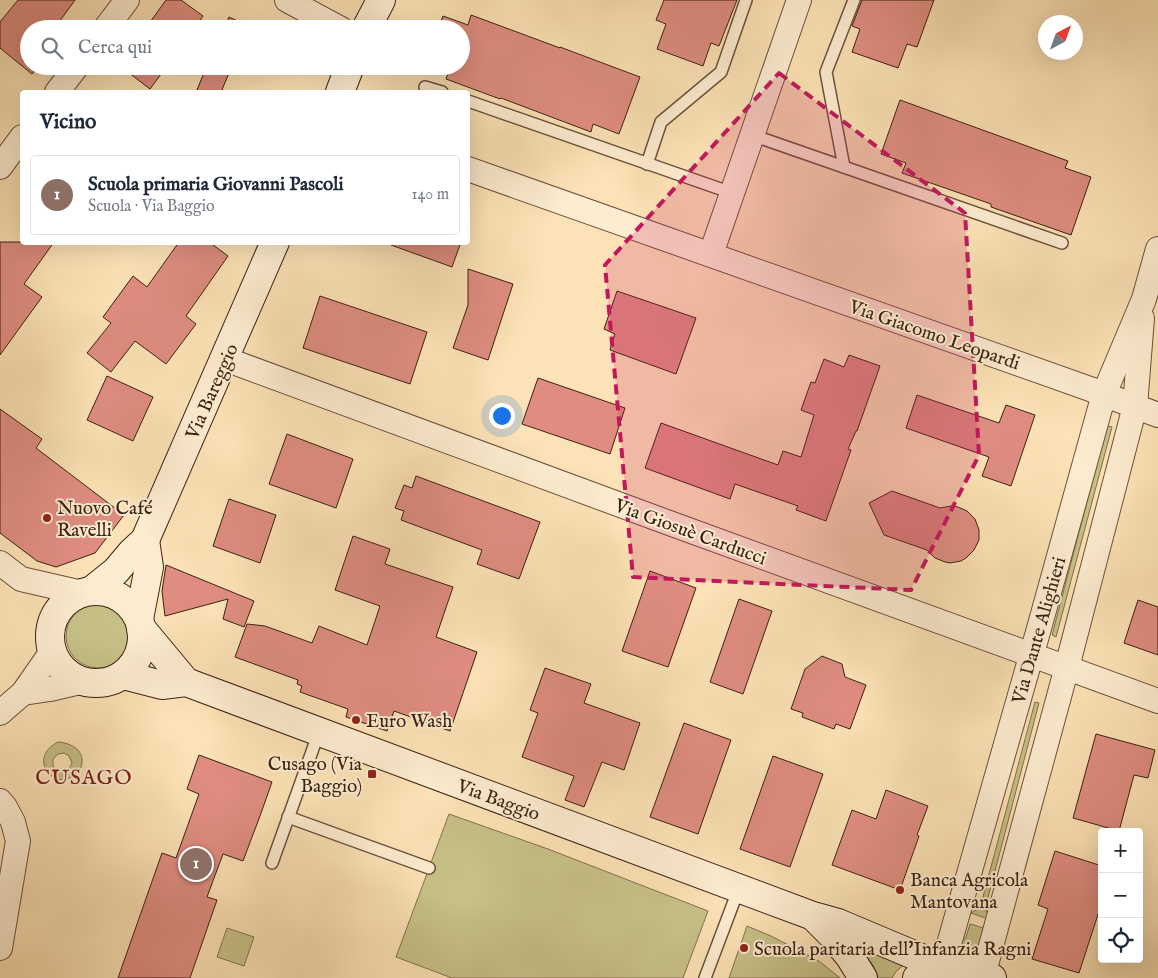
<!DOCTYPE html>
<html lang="it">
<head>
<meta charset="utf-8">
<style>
  :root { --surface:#fff; --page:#f2f2f3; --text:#1f2937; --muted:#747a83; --line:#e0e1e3; --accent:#0f766e }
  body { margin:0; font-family:"IM FELL English",serif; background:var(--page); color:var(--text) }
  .controls { position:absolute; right:15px; bottom:15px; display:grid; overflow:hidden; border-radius:5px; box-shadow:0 5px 20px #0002 }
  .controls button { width:45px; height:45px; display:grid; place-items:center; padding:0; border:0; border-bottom:1px solid var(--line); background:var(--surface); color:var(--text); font:25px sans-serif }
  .compass { position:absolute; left:1038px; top:15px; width:45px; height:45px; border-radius:50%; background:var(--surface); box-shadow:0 5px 20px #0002; rotate:41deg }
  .you { position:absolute; left:501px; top:415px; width:18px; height:18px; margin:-12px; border:4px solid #fff; border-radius:50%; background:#1a73e8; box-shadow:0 0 0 8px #1a73e833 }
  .badge { display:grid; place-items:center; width:32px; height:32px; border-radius:50%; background:var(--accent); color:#fff; font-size:16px; font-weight:700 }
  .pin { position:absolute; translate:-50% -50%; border:2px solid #fff; box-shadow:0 1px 5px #0006 }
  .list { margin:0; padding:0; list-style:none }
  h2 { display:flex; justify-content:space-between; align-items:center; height:65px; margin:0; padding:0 20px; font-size:21px }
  h2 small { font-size:16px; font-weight:400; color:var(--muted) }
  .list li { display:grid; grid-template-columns:32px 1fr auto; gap:15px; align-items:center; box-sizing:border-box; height:80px; margin:0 10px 10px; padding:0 10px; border:1px solid var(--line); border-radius:5px }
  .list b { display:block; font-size:19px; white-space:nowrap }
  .list p { margin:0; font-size:16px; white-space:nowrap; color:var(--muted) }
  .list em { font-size:16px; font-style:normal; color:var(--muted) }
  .icon { flex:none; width:28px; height:28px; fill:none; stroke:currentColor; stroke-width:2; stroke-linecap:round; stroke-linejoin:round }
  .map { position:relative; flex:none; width:1158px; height:978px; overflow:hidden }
  .search { position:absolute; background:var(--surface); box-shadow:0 5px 20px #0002; left:20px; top:20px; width:450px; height:55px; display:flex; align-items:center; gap:12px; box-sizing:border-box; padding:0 18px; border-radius:28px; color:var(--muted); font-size:19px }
  .panel { position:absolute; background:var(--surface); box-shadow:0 5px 20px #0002; left:20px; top:90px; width:450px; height:155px; border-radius:5px }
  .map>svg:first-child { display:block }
  .green { fill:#c7c188; stroke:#82714d; fill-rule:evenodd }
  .building { fill:#df8d81; stroke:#3c2112 }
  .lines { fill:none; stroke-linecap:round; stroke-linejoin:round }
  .lane-casing { stroke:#6c513b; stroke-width:14 }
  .street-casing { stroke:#6c513b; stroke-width:26 }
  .secondary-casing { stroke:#3c2112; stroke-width:30 }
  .lane { stroke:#fdecd0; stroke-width:11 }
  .street { stroke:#fdecd0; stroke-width:24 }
  .secondary { stroke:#fdecd0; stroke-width:28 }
  .marked { fill:#c2185b; fill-opacity:0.2; stroke:#c2185b; stroke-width:4; stroke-dasharray:10 6; stroke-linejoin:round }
  .poi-dot { fill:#8f2418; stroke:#fdecd0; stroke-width:2 }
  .labels { text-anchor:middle; stroke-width:4; stroke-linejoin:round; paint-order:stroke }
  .street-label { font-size:19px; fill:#3c2112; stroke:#fdecd0 }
  .poi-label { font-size:19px; fill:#3c2112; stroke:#fdecd0; text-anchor:start }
  .quarter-label { font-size:21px; letter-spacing:1px; fill:#7a1f14; stroke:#fdecd0 }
</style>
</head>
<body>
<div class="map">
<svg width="1158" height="978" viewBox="0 0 1158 978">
  <rect width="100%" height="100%" fill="#fce2b6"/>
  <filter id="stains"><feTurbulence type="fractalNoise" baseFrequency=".004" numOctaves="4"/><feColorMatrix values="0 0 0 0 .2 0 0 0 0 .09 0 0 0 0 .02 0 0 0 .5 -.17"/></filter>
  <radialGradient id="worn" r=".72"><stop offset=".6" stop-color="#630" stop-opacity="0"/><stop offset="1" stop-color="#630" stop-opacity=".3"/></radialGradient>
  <g class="green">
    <polygon points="1107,426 1112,427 1056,637 1052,635"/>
    <circle cx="98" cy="636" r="32"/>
    <polygon points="1035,702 1039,703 985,909 991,920 971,913 980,908"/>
    <path d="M58 742C72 743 86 751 81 767 79 772 74 775 70 778 50 787 29 757 58 742ZM64 753 69 756 72 763C69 770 65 772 57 771L53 766V759L58 754Z"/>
    <polygon points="449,814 548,849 708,911 683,978 452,978 396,957"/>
    <polygon points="970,924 987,929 982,952 959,945 966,937"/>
    <polygon points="747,926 771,936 819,961 840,978 729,978"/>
    <polygon points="227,928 254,937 244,966 217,957"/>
    <polygon points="847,931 906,962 895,973 892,978 878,978 873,965"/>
  </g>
  <g class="building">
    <polygon points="18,0 75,0 54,29 29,29 29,66 39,66 32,74 0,48 0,22"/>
    <polygon points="166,0 181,0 203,16 194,29 145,29"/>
    <polygon points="664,0 737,0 719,46 711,43 703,66 657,49 666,24 656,20"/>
    <polygon points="862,0 934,0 917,47 907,44 898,68 852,52 860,29 852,26"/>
    <polygon points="471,15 560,48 560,47 640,77 619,134 593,124 591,132 501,98 500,99 446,79 449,71 437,66 461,66 461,29 438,29 443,16 468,25"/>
    <polygon points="229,17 250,27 249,29 224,29"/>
    <polygon points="120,66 167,66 150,89"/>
    <polygon points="207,66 232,66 221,92 196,92"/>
    <polygon points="900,100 1068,161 1065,168 1091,177 1071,235 991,207 991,204 902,173 906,163 881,154"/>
    <polygon points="0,242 54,242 24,284 42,297 0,355"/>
    <polygon points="179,242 209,242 228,256 186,316 196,324 166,364 135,341 111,372 87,353 111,323 103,317 133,276 147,287"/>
    <polygon points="391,242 461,242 452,267 391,245"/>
    <polygon points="468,269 513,284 488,360 453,348 468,305"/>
    <polygon points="617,291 696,318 676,374 610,350 615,334 604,329"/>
    <polygon points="320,296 427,332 410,384 303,348"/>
    <polygon points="849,355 880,366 857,431 856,431 848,449 851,450 826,521 796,510 798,506 735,484 730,499 645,468 661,423 778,465 783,451 801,457 814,415 801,410 811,382 815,383 824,359 844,367"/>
    <polygon points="107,376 153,397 133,441 87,420"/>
    <polygon points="538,378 625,408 610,454 522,424"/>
    <polygon points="917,395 999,423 1006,405 1035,415 1011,486 982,476 989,457 906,428"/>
    <polygon points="0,409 42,439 36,448 124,515 95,553 56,567 37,561 0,533"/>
    <polygon points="287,434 353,459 336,508 269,484"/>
    <polygon points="416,476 540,522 519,579 477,564 482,550 401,520 404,511 395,508 404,485 412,488"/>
    <polygon points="892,491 940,508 951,506 958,507 967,511 975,519 979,530 979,540 974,550 966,558 961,561 950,563 945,562 935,558 927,550 884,535 869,503"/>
    <polygon points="229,499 276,515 260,563 213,546"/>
    <polygon points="353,536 390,549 385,564 453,587 436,637 477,652 450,731 394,711 387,731 346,717 348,709 300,692 302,686 297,684 298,680 235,657 247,624 265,626 312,643 319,626 367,645 380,606 335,590"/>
    <polygon points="166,565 254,601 244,627 223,619 228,599 165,616 162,591"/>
    <polygon points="650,571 696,588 668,667 622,651"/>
    <polygon points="739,599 772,611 743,694 710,682"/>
    <polygon points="1138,600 1158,607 1158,655 1124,643"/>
    <polygon points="822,656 842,664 845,677 866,685 850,729 836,724 834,729 802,717 803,713 791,709 805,669"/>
    <polygon points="545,668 591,684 584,703 640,723 624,770 602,762 584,807 565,800 574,776 522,757 538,713 530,710"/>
    <polygon points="684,723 731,740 698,834 650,817"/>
    <polygon points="1096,734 1155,750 1148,778 1134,775 1119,831 1073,818"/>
    <polygon points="199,755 272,782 260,816 243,861 223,854 207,897 217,900 190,978 118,978 162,853 176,858 199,794 187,789"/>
    <polygon points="773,756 823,774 790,867 740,849"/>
    <polygon points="886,790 928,806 917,835 919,836 900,890 832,865 852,810 876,819"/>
    <polygon points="1055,851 1102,866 1102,902 1079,973 1032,959 1048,909 1038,905"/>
  </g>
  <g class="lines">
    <g class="lane-casing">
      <g id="lane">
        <polyline points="425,87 442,92"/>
        <polyline points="468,101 732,193"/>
        <polyline points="752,135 1062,243"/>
        <polyline points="647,164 661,122 721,72 746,0"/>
        <polyline points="844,167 826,72 854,0"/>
        <polyline points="288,817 429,868"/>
        <polyline points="272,863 319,732"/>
        <polyline points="705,978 739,888"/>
      </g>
    </g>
    <g class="street-casing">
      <g id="street">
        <polyline points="287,0 341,29"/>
        <polyline points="105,29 127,0"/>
        <polyline points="57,92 77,66"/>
        <polyline points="0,167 22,137"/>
        <polyline points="468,169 1090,389 1158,415"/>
        <polyline points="711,254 799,0"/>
        <polyline points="225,359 672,524 1158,701"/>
        <polyline points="0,563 21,579 82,593"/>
        <polyline points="23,693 50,689 84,681"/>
        <polyline points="0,713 23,693 53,650"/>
        <polyline points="0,801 5,807 13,822 18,841 0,948"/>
        <polyline points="943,965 1038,632 1104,394 1144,299 1158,249"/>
        <polyline points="984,972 1067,667 1135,406 1142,318"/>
      </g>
    </g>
    <g class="secondary-casing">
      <g id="secondary">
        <polyline points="366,29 381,0"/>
        <polyline points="340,92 350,66"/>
        <polyline points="91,591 116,571 132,552 145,540 275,242"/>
        <circle cx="96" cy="637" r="46"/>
        <polyline points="139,619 149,567 145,540"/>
        <polyline points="141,628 186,682"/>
        <polyline points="123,675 162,685 186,682 813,916 838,923 940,966"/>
        <polyline points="814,917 832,935 850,957 863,978"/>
        <path d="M917 978C941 960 968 960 992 978"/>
      </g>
    </g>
    <use href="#lane" class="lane"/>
    <use href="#street" class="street"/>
    <use href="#secondary" class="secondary"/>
  </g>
  <path class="marked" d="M779 73 965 213 979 455 911 590 633 577 605 265Z"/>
  <g class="poi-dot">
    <circle cx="47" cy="518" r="5"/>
    <circle cx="356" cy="720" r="5"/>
    <rect x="367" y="769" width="10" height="10" rx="2.5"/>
    <circle cx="900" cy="890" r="5"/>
    <circle cx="744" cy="948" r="5"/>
  </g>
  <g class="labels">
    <g class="street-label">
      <text transform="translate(935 334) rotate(19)" y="7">Via Giacomo Leopardi</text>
      <text transform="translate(211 391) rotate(-66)" y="7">Via Bareggio</text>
      <text transform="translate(691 531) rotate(20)" y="7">Via Giosuè Carducci</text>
      <text transform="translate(1038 630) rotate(-74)" y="7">Via Dante Alighieri</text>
      <text transform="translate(499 799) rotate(20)" y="7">Via Baggio</text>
    </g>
    <g class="poi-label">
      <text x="57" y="514">Nuovo Café<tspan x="57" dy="22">Ravelli</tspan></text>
      <text x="366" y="727">Euro Wash</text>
      <text x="362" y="770" text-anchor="end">Cusago (Via<tspan x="362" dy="22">Baggio)</tspan></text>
      <text x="910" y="886">Banca Agricola<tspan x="910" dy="22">Mantovana</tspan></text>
      <text x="754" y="955">Scuola paritaria dell'Infanzia Ragni</text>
    </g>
    <g class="quarter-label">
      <text x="84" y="784">CUSAGO</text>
    </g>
  </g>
  <rect width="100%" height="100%" filter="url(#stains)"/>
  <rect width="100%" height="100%" fill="url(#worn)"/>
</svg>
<div class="controls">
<button>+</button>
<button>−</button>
<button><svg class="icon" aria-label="locate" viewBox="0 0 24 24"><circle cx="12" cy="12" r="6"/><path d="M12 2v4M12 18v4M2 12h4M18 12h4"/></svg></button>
</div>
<svg class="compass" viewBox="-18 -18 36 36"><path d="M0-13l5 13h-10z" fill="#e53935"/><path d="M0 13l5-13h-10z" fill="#747a83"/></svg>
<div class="you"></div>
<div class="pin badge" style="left:196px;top:864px;background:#8d6e63">1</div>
<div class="search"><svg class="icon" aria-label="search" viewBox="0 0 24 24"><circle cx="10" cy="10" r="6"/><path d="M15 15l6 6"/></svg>Cerca qui</div>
<section class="panel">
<h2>Vicino<small></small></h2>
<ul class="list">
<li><span class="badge" style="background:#8d6e63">1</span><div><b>Scuola primaria Giovanni Pascoli</b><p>Scuola · Via Baggio</p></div><em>140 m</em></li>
</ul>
</section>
</div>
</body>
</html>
